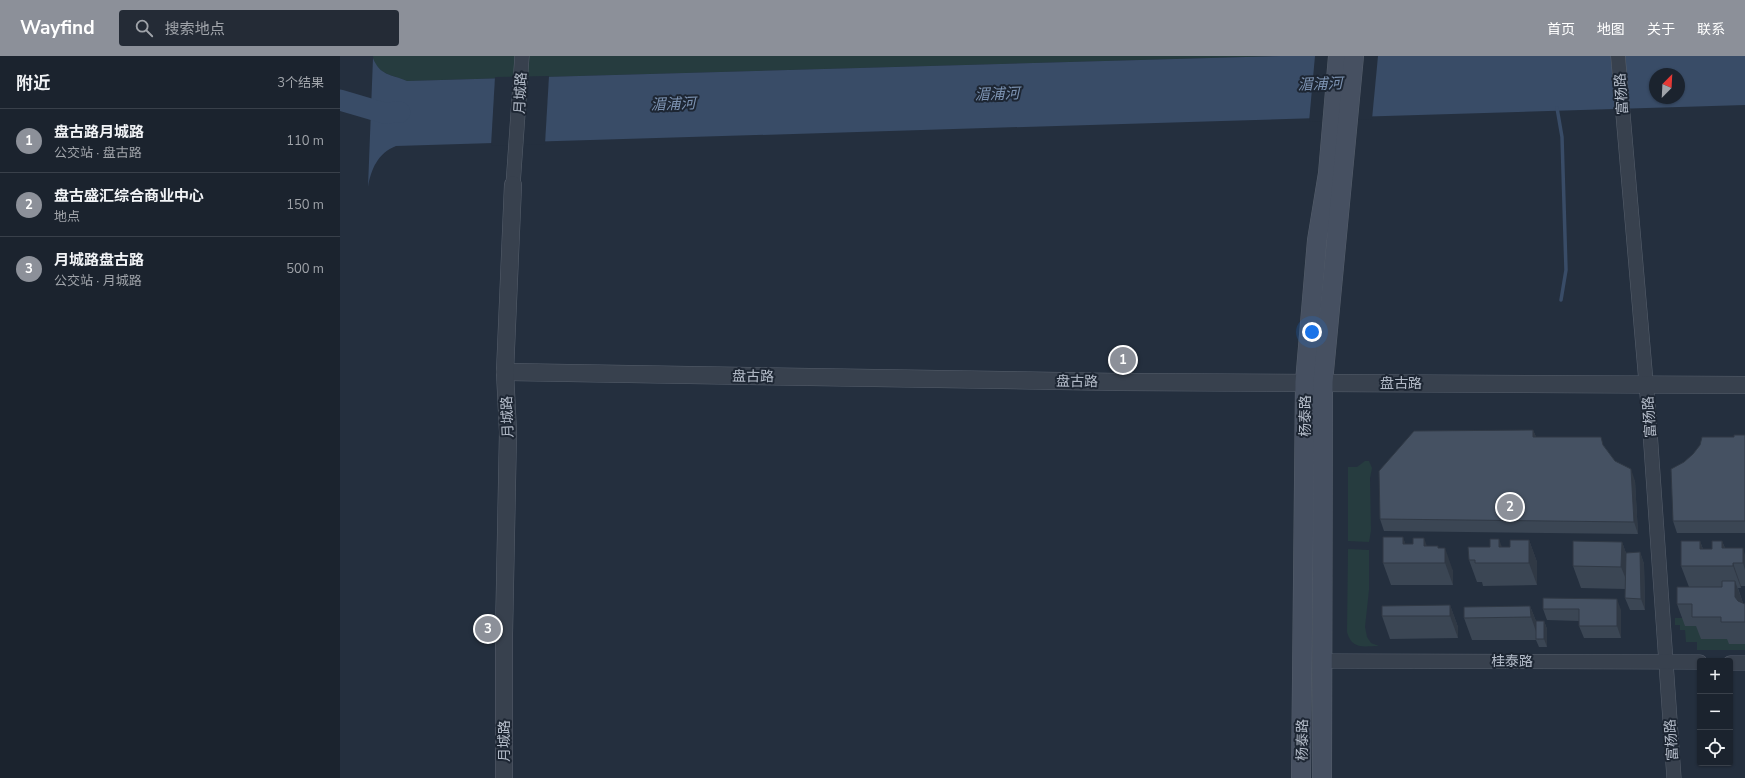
<!DOCTYPE html>
<html lang="zh">
<head>
<meta charset="utf-8">
<style>
  :root { --surface:#1b232e; --page:#242b36; --text:#f1f3f6; --muted:#a0a4aa; --line:#39404a; --accent:#8c9099 }
  body { margin:0; font-family:"Nunito Sans","Noto Sans SC",sans-serif; background:var(--page); color:var(--text) }
  .controls { position:absolute; right:12px; bottom:12px; display:grid; overflow:hidden; border-radius:4px; box-shadow:0 1px 3px #0004 }
  .controls button { width:36px; height:36px; display:grid; place-items:center; padding:0; border:0; border-bottom:1px solid var(--line); background:var(--surface); color:var(--text); font:20px sans-serif }
  .compass { position:absolute; left:1309px; top:12px; width:36px; height:36px; border-radius:50%; background:var(--surface); box-shadow:0 1px 3px #0004; rotate:24deg }
  .you { position:absolute; left:972px; top:276px; width:14px; height:14px; margin:-10px; border:3px solid #fff; border-radius:50%; background:#1a73e8; box-shadow:0 0 0 6px #1a73e833 }
  .badge { display:grid; place-items:center; width:26px; height:26px; border-radius:50%; background:var(--accent); color:#fff; font-size:13px; font-weight:700 }
  .pin { position:absolute; translate:-50% -50%; border:2px solid #fff; box-shadow:0 1px 4px #0006 }
  .list { margin:0; padding:0; list-style:none }
  h2 { display:flex; justify-content:space-between; align-items:center; height:52px; margin:0; padding:0 16px; font-size:17px }
  h2 small { font-size:13px; font-weight:400; color:var(--muted) }
  .list li { display:grid; grid-template-columns:26px 1fr auto; gap:12px; align-items:center; box-sizing:border-box; height:64px; padding:0 16px; border-top:1px solid var(--line) }
  .list b { display:block; font-size:15px; white-space:nowrap }
  .list p { margin:0; font-size:13px; white-space:nowrap; color:var(--muted) }
  .list em { font-size:13px; font-style:normal; color:var(--muted) }
  .icon { flex:none; width:22px; height:22px; fill:none; stroke:currentColor; stroke-width:2; stroke-linecap:round; stroke-linejoin:round }
  .map { position:relative; flex:none; width:1405px; height:722px; overflow:hidden }
  header { display:flex; align-items:center; gap:24px; box-sizing:border-box; height:56px; padding:0 20px; background:var(--accent); color:#fff }
  header strong { font-size:19px }
  nav { display:flex; gap:22px; margin-inline-start:auto; font-size:14px }
  .search { width:280px; height:36px; background:var(--page); display:flex; align-items:center; gap:10px; box-sizing:border-box; padding:0 14px; border-radius:4px; color:var(--muted); font-size:15px }
  main { display:flex }
  aside { flex:1; background:var(--surface) }
  .map>svg:first-child { display:block }
  .green { fill:#263c3f }
  .water { fill:#394c67; fill-rule:evenodd }
  .pier { fill:#242f3e }
  .lines { fill:none; stroke-linecap:round; stroke-linejoin:round }
  .stream { stroke:#394c67; stroke-width:3.5 }
  .river { stroke:#394c67; stroke-width:21 }
  .minor-casing { stroke:#565f6c; stroke-width:15 }
  .tertiary-casing { stroke:#565f6c; stroke-width:18 }
  .secondary-casing { stroke:#565f6c; stroke-width:20 }
  .minor { stroke:#38414e; stroke-width:14 }
  .tertiary { stroke:#38414e; stroke-width:17 }
  .secondary { stroke:#465061; stroke-width:19 }
  .wall { fill:#3b4654 }
  .shaded-wall { fill:#303945 }
  .building { fill:#455162; stroke:#303945 }
  .labels { text-anchor:middle; stroke-width:4; stroke-linejoin:round; paint-order:stroke }
  .street-label { font-size:14px; fill:#b4bcc9; stroke:#1d2633 }
  .water-label { font-size:15px; font-style:italic; fill:#7c92b1; stroke:#1d2633 }
</style>
</head>
<body>
<header>
<strong>Wayfind</strong>
<div class="search"><svg class="icon" aria-label="search" viewBox="0 0 24 24"><circle cx="10" cy="10" r="6"/><path d="M15 15l6 6"/></svg>搜索地点</div>
<nav><a>首页</a><a>地图</a><a>关于</a><a>联系</a></nav>
</header>
<main>
<aside>
<h2>附近<small>3个结果</small></h2>
<ul class="list">
<li><span class="badge">1</span><div><b>盘古路月城路</b><p>公交站 · 盘古路</p></div><em>110 m</em></li>
<li><span class="badge">2</span><div><b>盘古盛汇综合商业中心</b><p>地点</p></div><em>150 m</em></li>
<li><span class="badge">3</span><div><b>月城路盘古路</b><p>公交站 · 月城路</p></div><em>500 m</em></li>
</ul>
</aside>
<div class="map">
<svg width="1405" height="722" viewBox="0 0 1405 722">
  <rect width="100%" height="100%" fill="#242f3e"/>
  <g class="green">
    <path d="M33 0H942L67 25C53 19 35 18 33 0Z"/>
    <polygon points="1025,405 1029,405 1032,412 1030,422 1031,475 1029,486 1008,485 1008,411 1017,411"/>
    <path d="M1008 493 1029 494V534L1025 571 1027 581 1031 587 1039 590C1023 590 1012 594 1007 576Z"/>
    <polygon points="1335,562 1345,562 1361,570 1361,583 1389,583 1405,588 1405,594 1357,594 1357,586 1346,586 1345,574 1340,574 1340,569 1335,569"/>
  </g>
  <path class="water" d="M942 0H1405V49L56 90C38 97 31 113 28 131L33 2C40 20 51 18 67 25ZM1315 18H1339V42H1315Z"/>
  <g class="pier">
    <polygon points="975,0 1005,0 999,65 969,66"/>
    <polygon points="1009,0 1038,0 1032,63 1002,64"/>
    <polygon points="209,20 205,88 151,90 155,21"/>
  </g>
  <g class="lines">
    <polyline class="stream" points="1217,52 1222,81 1226,214 1221,244"/>
    <polyline class="river" points="0,44 44,57 60,56"/>
    <g class="minor-casing">
      <g id="minor">
        <polyline points="1278,0 1309,361 1334,722"/>
        <polyline points="173,129 182,0"/>
        <polyline points="983,605 1360,606"/>
        <polyline points="1390,607 1405,607"/>
      </g>
    </g>
    <g class="tertiary-casing">
      <g id="tertiary">
        <polyline points="165,316 779,326 1405,329"/>
        <polyline points="164,722 164,578 168,376 165,316 173,129"/>
      </g>
    </g>
    <g class="secondary-casing">
      <g id="secondary">
        <polyline points="961,722 965,326 977,184 988,117 998,0"/>
        <polyline points="982,722 983,326 1014,0"/>
      </g>
    </g>
    <use href="#minor" class="minor"/>
    <use href="#tertiary" class="tertiary"/>
    <use href="#secondary" class="secondary"/>
  </g>
  <g class="wall">
    <polygon points="1193,374 1196,381 1264,390 1275,405 1295,425 1298,478 1044,475 1040,463"/>
    <polygon points="1405,379 1405,477 1337,477 1333,465 1394,381"/>
    <polygon points="1063,481 1065,488 1073,488 1099,492 1113,515 1113,529 1051,529 1043,507"/>
    <polygon points="1189,484 1197,506 1197,529 1143,530 1142,526 1137,526 1129,504 1162,491 1170,491"/>
    <polygon points="1360,485 1363,493 1372,493 1382,485 1385,492 1405,499 1405,530 1401,530 1401,532 1398,532 1403,547 1405,548 1405,588 1389,588 1387,583 1361,583 1356,570 1345,570 1337,548 1349,531 1341,510"/>
    <polygon points="1282,486 1286,497 1300,496 1304,508 1305,554 1290,554 1285,542 1285,533 1241,532 1233,510"/>
    <polygon points="1203,542 1281,554 1281,582 1244,582 1239,570 1239,565 1207,564 1203,553"/>
    <polygon points="1110,549 1118,571 1118,582 1050,583 1042,560"/>
    <polygon points="1190,550 1196,565 1204,565 1207,573 1207,591 1199,591 1196,584 1132,584 1124,562"/>
  </g>
  <g class="shaded-wall">
    <polygon points="1193,374 1198,385 1193,381"/>
    <polygon points="1291,413 1295,425 1298,478 1294,466"/>
    <polygon points="1063,481 1071,504 1063,488"/>
    <polygon points="1084,482 1092,504 1084,490"/>
    <polygon points="1159,483 1167,505 1159,491"/>
    <polygon points="1189,484 1197,506 1197,529 1189,507"/>
    <polygon points="1360,485 1368,508 1360,493"/>
    <polygon points="1382,485 1391,508 1382,492"/>
    <polygon points="1282,486 1290,508 1290,533 1281,511"/>
    <polygon points="1105,492 1113,515 1113,529 1105,507"/>
    <polygon points="1403,492 1405,499 1405,514 1403,507"/>
    <polygon points="1300,496 1304,508 1305,554 1301,543"/>
    <polygon points="1393,507 1401,530 1401,532 1393,510"/>
    <polygon points="1395,525 1403,547 1403,563 1395,541"/>
    <polygon points="1277,543 1281,554 1281,582 1277,570"/>
    <polygon points="1110,549 1118,571 1118,582 1110,560"/>
    <polygon points="1190,550 1199,573 1199,584 1191,561"/>
    <polygon points="1204,565 1207,573 1207,591 1204,583"/>
  </g>
  <g class="building">
    <polygon points="1193,374 1193,381 1261,381 1263,389 1275,405 1291,413 1294,466 1040,463 1039,415 1074,375"/>
    <polygon points="1394,379 1405,379 1405,465 1333,465 1331,413 1344,406 1353,398 1360,389 1362,381 1394,381"/>
    <polygon points="1043,481 1063,481 1063,488 1073,488 1073,482 1084,482 1084,490 1098,490 1098,492 1105,492 1105,507 1043,507"/>
    <polygon points="1150,483 1159,483 1159,491 1170,491 1170,484 1189,484 1189,507 1135,507 1135,504 1129,504 1128,491 1150,491"/>
    <polygon points="1233,485 1282,486 1281,511 1233,510"/>
    <polygon points="1341,485 1360,485 1360,493 1372,493 1372,485 1382,485 1382,492 1403,492 1403,507 1393,507 1393,510 1341,510"/>
    <polygon points="1300,496 1301,543 1285,542 1286,497"/>
    <polygon points="1382,525 1395,525 1395,541 1398,545 1405,548 1405,566 1381,566 1381,561 1352,561 1352,548 1337,548 1337,531 1382,531"/>
    <polygon points="1203,542 1277,543 1277,570 1239,570 1239,553 1203,553"/>
    <polygon points="1110,549 1110,560 1042,560 1042,550"/>
    <polygon points="1190,550 1191,561 1124,562 1124,551"/>
    <rect x="1196" y="565" width="8" height="18"/>
  </g>
  <g class="labels">
    <g class="street-label">
      <text transform="translate(180 37) rotate(-87)" y="5">月城路</text>
      <text transform="translate(1281 38) rotate(-94)" y="5">富杨路</text>
      <text transform="translate(413 320) rotate(1)" y="5">盘古路</text>
      <text transform="translate(737 325) rotate(1)" y="5">盘古路</text>
      <text x="1061" y="332">盘古路</text>
      <text transform="translate(965 360) rotate(-90)" y="5">杨泰路</text>
      <text transform="translate(167 361) rotate(-92)" y="5">月城路</text>
      <text transform="translate(1309 361) rotate(-94)" y="5">富杨路</text>
      <text x="1172" y="610">桂泰路</text>
      <text transform="translate(962 684) rotate(-89)" y="5">杨泰路</text>
      <text transform="translate(1331 684) rotate(-94)" y="5">富杨路</text>
      <text transform="translate(164 685) rotate(-90)" y="5">月城路</text>
    </g>
    <g class="water-label">
      <text transform="translate(980 28) rotate(-2)" y="5">湄浦河</text>
      <text transform="translate(657 38) rotate(-2)" y="5">湄浦河</text>
      <text transform="translate(333 48) rotate(-2)" y="5">湄浦河</text>
    </g>
  </g>
</svg>
<div class="controls">
<button>+</button>
<button>−</button>
<button><svg class="icon" aria-label="locate" viewBox="0 0 24 24"><circle cx="12" cy="12" r="6"/><path d="M12 2v4M12 18v4M2 12h4M18 12h4"/></svg></button>
</div>
<svg class="compass" viewBox="-18 -18 36 36"><path d="M0-13l5 13h-10z" fill="#e53935"/><path d="M0 13l5-13h-10z" fill="#a0a4aa"/></svg>
<div class="you"></div>
<div class="pin badge" style="left:783px;top:304px">1</div>
<div class="pin badge" style="left:1170px;top:451px">2</div>
<div class="pin badge" style="left:148px;top:573px">3</div>
</div>
</main>
</body>
</html>
